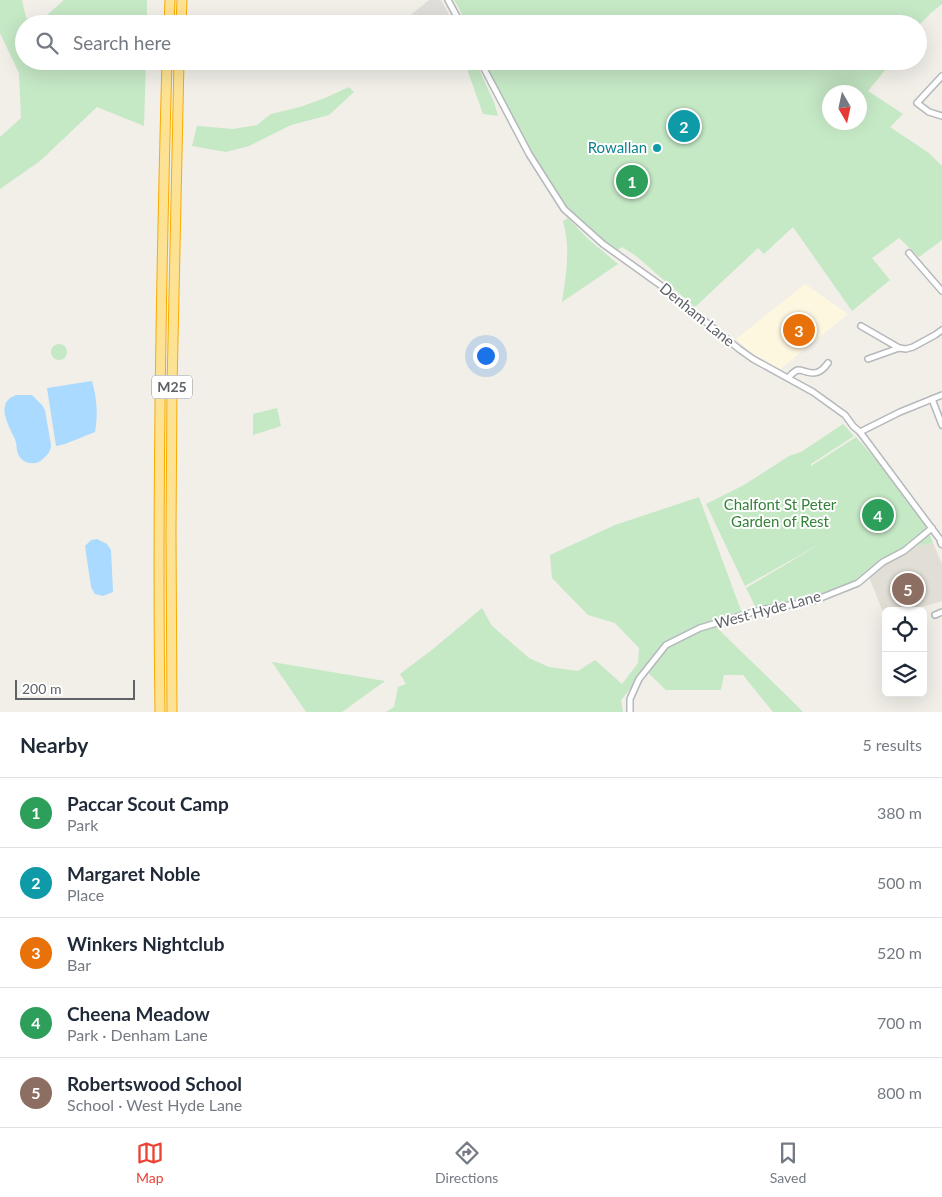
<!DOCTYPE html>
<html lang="en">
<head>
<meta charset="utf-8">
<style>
  :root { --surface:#fff; --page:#f6f6f7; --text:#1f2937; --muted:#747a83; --line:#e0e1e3; --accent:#ea4335 }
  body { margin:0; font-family:Lato,sans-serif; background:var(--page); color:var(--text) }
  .controls { position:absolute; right:15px; bottom:15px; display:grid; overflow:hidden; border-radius:8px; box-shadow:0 5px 20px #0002 }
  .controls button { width:45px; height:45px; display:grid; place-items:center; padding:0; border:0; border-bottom:1px solid var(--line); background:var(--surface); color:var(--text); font:25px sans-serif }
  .compass { position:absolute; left:822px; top:85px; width:45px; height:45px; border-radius:50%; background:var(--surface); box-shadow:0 5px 20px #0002; rotate:171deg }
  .scale { position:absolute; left:15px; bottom:12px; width:120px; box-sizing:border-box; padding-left:5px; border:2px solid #5f6368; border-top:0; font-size:14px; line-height:18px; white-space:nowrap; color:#5f6368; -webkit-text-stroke:4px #fff; paint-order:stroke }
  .you { position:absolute; left:485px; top:355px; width:18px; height:18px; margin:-12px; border:4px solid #fff; border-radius:50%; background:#1a73e8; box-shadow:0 0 0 8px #1a73e833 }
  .badge { display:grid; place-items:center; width:32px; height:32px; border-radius:50%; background:var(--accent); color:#fff; font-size:16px; font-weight:700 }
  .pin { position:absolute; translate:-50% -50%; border:2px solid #fff; box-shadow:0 1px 5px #0006 }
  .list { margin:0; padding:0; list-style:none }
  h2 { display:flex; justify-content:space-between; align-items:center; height:65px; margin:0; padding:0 20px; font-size:21px }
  h2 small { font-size:16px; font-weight:400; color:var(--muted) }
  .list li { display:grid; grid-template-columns:32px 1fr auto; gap:15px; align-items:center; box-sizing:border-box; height:70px; padding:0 20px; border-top:1px solid var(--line) }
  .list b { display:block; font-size:19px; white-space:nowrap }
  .list p { margin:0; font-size:16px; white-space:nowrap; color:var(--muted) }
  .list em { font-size:16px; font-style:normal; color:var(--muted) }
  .icon { flex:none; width:28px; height:28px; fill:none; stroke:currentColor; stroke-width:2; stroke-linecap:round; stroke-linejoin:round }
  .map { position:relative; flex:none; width:942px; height:712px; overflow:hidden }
  .search { position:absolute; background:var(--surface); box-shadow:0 5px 20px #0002; left:15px; right:15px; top:15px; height:55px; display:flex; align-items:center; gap:12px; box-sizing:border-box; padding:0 18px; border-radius:28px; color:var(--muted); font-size:19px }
  .sheet { height:415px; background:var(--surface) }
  nav { display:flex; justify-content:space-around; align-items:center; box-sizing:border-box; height:70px; border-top:1px solid var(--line); background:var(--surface); font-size:14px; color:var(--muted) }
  nav a { display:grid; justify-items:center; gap:2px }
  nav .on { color:var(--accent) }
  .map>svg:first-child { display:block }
  .commercial { fill:#fef7e0 }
  .industrial { fill:#e0deda }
  .education { fill:#e1ded6 }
  .green { fill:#c5e8c5; fill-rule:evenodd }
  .water { fill:#aadaff }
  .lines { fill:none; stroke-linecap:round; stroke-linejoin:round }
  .minor-casing { stroke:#b5b8bc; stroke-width:8 }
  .tertiary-casing { stroke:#b5b8bc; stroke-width:9 }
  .motorway-casing { stroke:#f9ab00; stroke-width:11 }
  .minor { stroke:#fff; stroke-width:5 }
  .tertiary { stroke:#fff; stroke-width:6 }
  .motorway { stroke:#fde293; stroke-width:9 }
  .culture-dot { fill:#0f9aa8; stroke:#fff; stroke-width:2 }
  .labels { text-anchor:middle; stroke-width:4; stroke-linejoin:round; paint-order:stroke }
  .shield { fill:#fff; stroke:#8f9295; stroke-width:1 }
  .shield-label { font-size:14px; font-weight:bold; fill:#5f6368 }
  .culture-label { font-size:15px; fill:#0d838f; stroke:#fff; text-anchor:end }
  .street-label { font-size:15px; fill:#5f6368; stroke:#fff }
  .park-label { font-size:15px; fill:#348238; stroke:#fff }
</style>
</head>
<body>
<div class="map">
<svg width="942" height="712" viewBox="0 0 942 712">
  <rect width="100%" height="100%" fill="#f1efe8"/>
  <polygon class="commercial" points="805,284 848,314 780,369 750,352 736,339"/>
  <polygon class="industrial" points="429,0 441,0 453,22 452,24 400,24"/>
  <polygon class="education" points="933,543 942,564 942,601 908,611 886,611 885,617 869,577 870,574 913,547"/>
  <g class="green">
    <polygon points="0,0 22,0 26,18 38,23 64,0 147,0 147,24 24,24 24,61 146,61 144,126 97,107 40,161 0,189 0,137 21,118 19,73 0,33"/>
    <polygon points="454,0 942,0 942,4 931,13 918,26 918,24 466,24 459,8"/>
    <polygon points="405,61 475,61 494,102 498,116 483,114 467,69 403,62"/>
    <path d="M483 61H890L886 69 868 91 903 114 890 127 929 153 942 166V240L919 257 899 238 872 258 890 280 852 311 793 227 764 254 758 248 695 307 636 256 622 247 618 250C600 237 582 224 566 207 555 195 547 178 539 164H534L499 95ZM830 92H860V122H830Z"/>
    <polygon points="349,87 354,92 329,115 291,125 249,146 226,152 192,146 197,126 233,129 257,125 271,114 300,107 325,98"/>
    <path d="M568 218 587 238 618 264 562 302C566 275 571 248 563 221Z"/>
    <circle cx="59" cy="352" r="8"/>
    <polygon points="277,408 281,426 253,435 253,414"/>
    <polygon points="843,424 854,436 811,464 811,466 856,437 884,469 927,528 899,550 876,563 854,581 807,599 756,608 746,588 825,541 745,586 706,504 744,485 789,456 801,452"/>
    <polygon points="699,497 742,613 719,630 782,691 803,712 773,712 743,675 724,675 721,690 666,690 645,670 631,688 621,700 623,712 386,712 394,707 398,687 406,684 400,674 433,649 482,608 492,626 529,658 549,667 578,671 595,660 622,684 638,663 639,648 615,623 588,615 552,578 550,555 615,525"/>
    <polygon points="926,535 930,535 933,543 917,546 920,541"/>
    <polygon points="272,662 385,681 342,712 306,712"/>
  </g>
  <g class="water">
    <path d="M92 381C97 398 98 415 95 432L65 444 56 446 47 388Z"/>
    <path d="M16 395H32L42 405 45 410 51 445C51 451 48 454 44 458 37 466 23 465 18 454 16 449 17 444 15 439 11 431 2 414 5 406 6 400 11 397 16 395Z"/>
    <polygon points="97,539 107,544 111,550 113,592 103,596 95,594 91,587 85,546 91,540"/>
  </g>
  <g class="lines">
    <g class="minor-casing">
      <g id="minor">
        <polyline points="448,0 461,24"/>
        <polyline points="480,61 529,154 564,209 603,244 663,287 739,349 753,359 813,392 845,415 853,426 860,432 942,542"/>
        <polyline points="942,76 917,103 929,112 942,116"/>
        <polyline points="909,253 942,291"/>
        <polyline points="861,326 899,348"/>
        <polyline points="868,359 899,348 906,349 913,347 935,335 942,330"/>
        <path d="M788 378C791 375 794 371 798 370 802 370 803 371 807 372 817 375 822 371 828 363"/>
        <polyline points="932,399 942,425"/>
        <polyline points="860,432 900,412 942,395"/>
        <polyline points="935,615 942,612"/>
        <polyline points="630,712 630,699 639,679 666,645 700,628 760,610 813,601 858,583 883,562 904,551 932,528"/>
      </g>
    </g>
    <g class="tertiary-casing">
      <polyline id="tertiary" points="941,542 942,544"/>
    </g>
    <g class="motorway-casing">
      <g id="motorway">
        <polyline points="169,24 170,0"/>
        <polyline points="181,24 182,0"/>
        <path d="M160 712C157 495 161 278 167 61"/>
        <polyline points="172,712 171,533 172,388 179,61"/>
      </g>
    </g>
    <use href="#minor" class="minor"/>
    <use href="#tertiary" class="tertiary"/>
    <use href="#motorway" class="motorway"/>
  </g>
  <circle class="culture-dot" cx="657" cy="148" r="5"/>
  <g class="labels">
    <rect class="shield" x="152" y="375.5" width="40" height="23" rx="4"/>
    <g class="shield-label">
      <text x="172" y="392">M25</text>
    </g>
    <g class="culture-label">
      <text x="647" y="153">Rowallan</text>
    </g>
    <g class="street-label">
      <text transform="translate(697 315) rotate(39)" y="5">Denham Lane</text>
      <text transform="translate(768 610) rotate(-15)" y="5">West Hyde Lane</text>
    </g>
    <g class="park-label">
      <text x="780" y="510">Chalfont St Peter<tspan x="780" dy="17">Garden of Rest</tspan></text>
    </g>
  </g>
</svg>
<div class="controls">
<button><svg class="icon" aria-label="locate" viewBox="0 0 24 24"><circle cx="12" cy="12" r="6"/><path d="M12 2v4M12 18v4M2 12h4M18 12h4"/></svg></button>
<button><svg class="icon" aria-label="layers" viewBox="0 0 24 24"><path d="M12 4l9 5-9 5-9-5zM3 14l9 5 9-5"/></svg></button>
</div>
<svg class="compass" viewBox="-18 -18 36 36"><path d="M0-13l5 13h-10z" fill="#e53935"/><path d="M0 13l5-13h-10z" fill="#747a83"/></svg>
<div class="scale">200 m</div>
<div class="you"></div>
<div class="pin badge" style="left:632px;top:181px;background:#2e9e5b">1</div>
<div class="pin badge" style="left:684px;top:126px;background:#0f9aa8">2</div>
<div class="pin badge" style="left:799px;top:330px;background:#e8710a">3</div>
<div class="pin badge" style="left:878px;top:515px;background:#2e9e5b">4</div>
<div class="pin badge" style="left:908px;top:589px;background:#8d6e63">5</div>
<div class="search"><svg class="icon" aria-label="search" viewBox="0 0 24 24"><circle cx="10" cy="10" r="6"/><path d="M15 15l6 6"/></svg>Search here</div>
</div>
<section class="sheet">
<h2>Nearby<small>5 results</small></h2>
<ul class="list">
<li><span class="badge" style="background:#2e9e5b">1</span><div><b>Paccar Scout Camp</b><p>Park</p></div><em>380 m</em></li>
<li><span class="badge" style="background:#0f9aa8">2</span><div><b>Margaret Noble</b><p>Place</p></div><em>500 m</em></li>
<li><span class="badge" style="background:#e8710a">3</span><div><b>Winkers Nightclub</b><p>Bar</p></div><em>520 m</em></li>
<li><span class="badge" style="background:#2e9e5b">4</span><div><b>Cheena Meadow</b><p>Park · Denham Lane</p></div><em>700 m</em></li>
<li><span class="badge" style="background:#8d6e63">5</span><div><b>Robertswood School</b><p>School · West Hyde Lane</p></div><em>800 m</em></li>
</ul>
</section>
<nav>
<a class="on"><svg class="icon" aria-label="map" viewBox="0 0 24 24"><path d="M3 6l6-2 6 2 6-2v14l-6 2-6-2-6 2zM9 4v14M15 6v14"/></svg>Map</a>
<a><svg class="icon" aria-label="directions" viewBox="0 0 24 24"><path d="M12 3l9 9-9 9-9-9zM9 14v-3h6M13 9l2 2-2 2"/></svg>Directions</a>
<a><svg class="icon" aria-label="saved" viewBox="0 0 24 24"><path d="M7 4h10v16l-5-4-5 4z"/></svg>Saved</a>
</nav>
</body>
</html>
